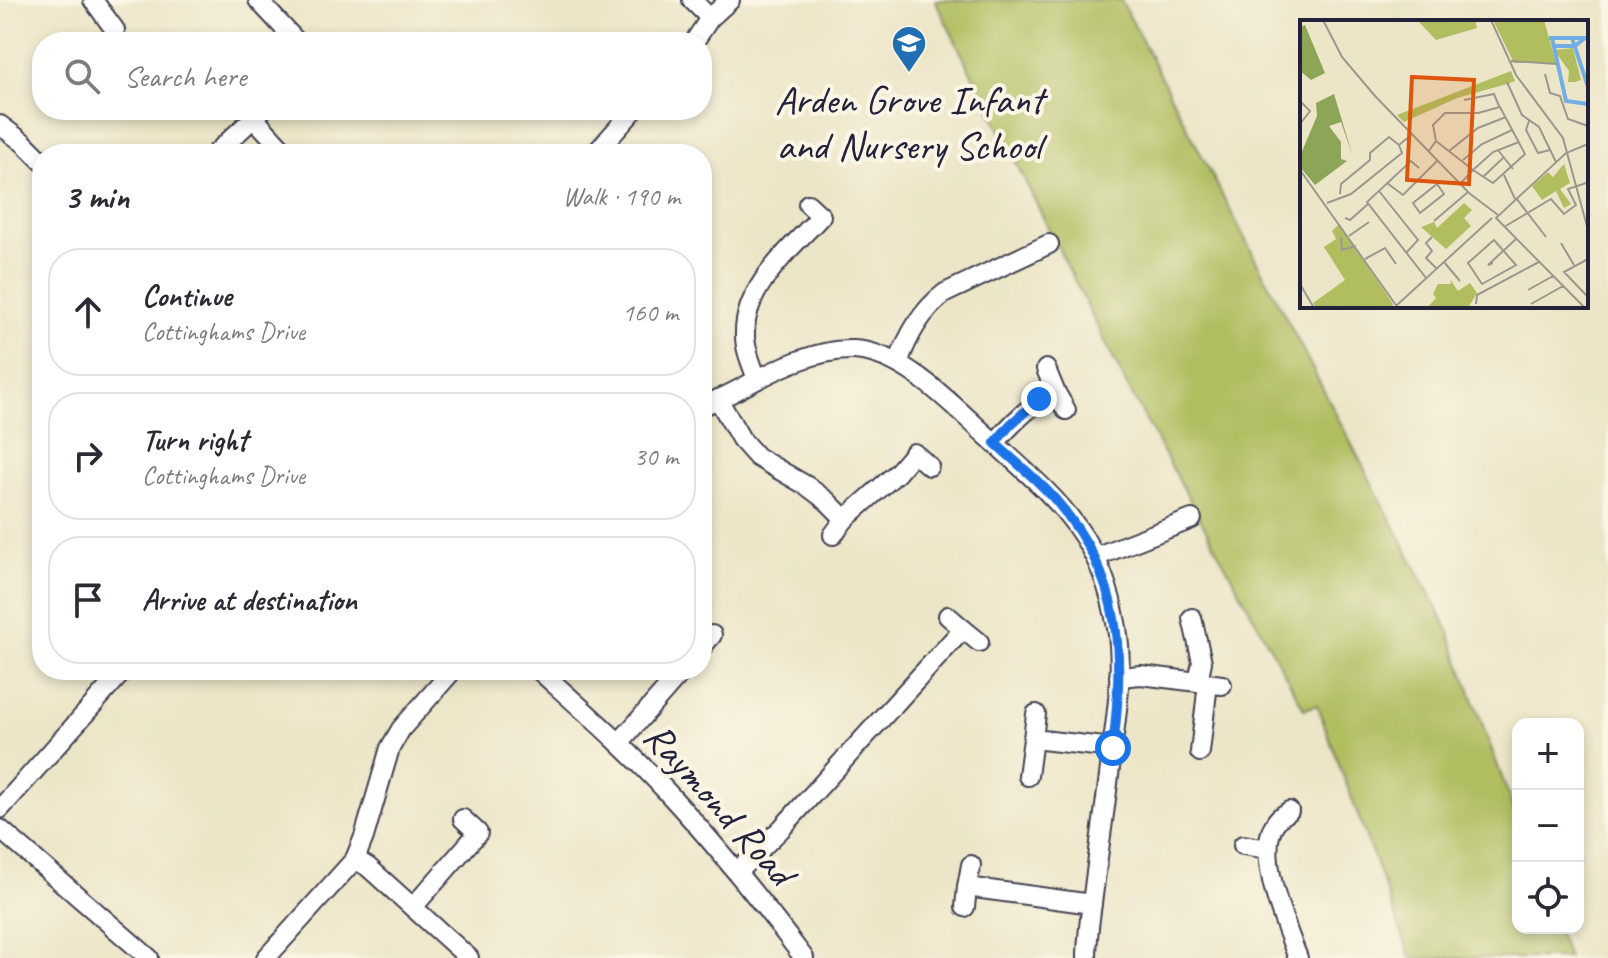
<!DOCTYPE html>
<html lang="en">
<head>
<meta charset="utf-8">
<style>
  :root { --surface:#fff; --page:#f2f2f3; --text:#2b2b33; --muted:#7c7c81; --line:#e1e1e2 }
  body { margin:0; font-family:Caveat,sans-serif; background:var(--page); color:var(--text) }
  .controls { position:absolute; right:24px; bottom:24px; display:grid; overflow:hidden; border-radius:16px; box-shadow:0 4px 12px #0003 }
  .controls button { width:72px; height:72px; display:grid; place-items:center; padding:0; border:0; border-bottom:2px solid var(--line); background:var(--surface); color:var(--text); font:40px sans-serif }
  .stop { position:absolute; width:24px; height:24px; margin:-18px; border:6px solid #1a73e8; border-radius:50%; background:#fff }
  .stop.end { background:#1a73e8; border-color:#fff; box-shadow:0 2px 8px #0008 }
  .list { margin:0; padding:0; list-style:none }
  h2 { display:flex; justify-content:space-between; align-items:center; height:104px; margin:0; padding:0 32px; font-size:34px }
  h2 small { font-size:26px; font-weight:400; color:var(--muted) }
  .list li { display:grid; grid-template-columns:52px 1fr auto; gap:24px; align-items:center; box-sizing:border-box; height:128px; margin:0 16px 16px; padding:0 16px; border:2px solid var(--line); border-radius:32px }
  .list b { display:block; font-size:30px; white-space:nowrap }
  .list p { margin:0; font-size:26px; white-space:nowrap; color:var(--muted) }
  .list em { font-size:26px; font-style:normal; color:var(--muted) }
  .icon { flex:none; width:44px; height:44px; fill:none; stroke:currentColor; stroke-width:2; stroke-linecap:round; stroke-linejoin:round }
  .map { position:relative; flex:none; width:1608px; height:958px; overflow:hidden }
  .search { position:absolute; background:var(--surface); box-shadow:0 4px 12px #0003; left:32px; top:32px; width:680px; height:88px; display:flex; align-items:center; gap:20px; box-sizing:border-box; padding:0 28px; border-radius:32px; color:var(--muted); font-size:30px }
  .panel { position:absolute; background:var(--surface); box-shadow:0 4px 12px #0003; left:32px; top:144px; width:680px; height:536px; border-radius:32px }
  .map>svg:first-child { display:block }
  .green { fill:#b0be60; stroke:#69704e; stroke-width:2 }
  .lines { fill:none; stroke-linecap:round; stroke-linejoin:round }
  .minor-casing { stroke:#403f50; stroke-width:22 }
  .minor { stroke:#fff; stroke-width:18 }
  .route { stroke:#1a73e8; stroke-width:10 }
  .labels { text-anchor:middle; stroke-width:8; stroke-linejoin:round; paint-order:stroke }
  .poi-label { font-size:40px; fill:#22223b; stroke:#fcf5e5 }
  .street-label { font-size:40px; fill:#22223b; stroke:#fcf5e5 }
  .inset-river { fill:none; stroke:#72aee4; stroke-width:4 }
  .inset-road { fill:none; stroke:#9b978f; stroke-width:2 }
  .view { fill:#de560e; fill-opacity:0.15; stroke:#de560e; stroke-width:4 }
  .inset-edge { fill:none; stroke:#22223b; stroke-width:4 }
</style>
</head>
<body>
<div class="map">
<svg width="1608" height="958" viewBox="0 0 1608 958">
  <rect width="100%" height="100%" fill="#fcf5e5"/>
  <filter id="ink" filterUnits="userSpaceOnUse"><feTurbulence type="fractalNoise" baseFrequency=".0125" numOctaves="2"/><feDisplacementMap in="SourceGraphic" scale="16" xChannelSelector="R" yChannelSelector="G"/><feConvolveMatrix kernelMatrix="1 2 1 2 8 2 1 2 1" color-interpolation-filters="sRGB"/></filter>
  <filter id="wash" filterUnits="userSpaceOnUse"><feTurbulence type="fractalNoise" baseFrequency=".006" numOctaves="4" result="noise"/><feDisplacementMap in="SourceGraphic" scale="32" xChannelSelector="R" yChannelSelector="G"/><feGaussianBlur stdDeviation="1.8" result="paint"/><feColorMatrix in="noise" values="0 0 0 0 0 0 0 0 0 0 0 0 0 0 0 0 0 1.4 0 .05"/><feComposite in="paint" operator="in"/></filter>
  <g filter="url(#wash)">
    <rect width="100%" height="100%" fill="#ece5c7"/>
    <polygon class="green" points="935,0 1121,0 1447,628 1518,821 1518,928 1557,928 1568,958 1411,958 1317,705 1304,709 1124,380"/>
  </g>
  <g filter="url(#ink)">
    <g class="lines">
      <g class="minor-casing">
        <g id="minor">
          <polyline points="93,0 115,30"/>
          <polyline points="258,0 297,42"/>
          <polyline points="692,0 710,18"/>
          <polyline points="694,42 710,18 730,0"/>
          <polyline points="254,118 287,154"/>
          <polyline points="0,125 24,143 42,161"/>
          <polyline points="215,154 262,110"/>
          <polyline points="595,154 634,110"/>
          <path d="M898 363C908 336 921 311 945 293L1049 244"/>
          <polyline points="1046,369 1055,391"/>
          <path d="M757 379C752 365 745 350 745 336 743 287 791 249 821 216L808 204"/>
          <polyline points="718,399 741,439 757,457 807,486 827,501 845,519 833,535"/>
          <path d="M702 406C734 395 762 374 795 362 813 355 834 349 854 350 905 353 952 405 988 437 1019 466 1053 493 1077 527 1098 556 1111 592 1117 628 1123 665 1118 705 1113 742 1108 788 1101 834 1095 880 1092 906 1087 932 1087 958"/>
          <path d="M995 443C1012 423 1031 404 1055 391L1066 410"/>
          <polyline points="845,519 897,473 914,453 929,466"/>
          <polyline points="1095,557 1192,519"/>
          <polyline points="948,616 963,629"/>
          <polyline points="1192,618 1202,662 1198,681"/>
          <polyline points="702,647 712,635"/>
          <path d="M539 670C583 710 628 749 668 793 716 845 761 901 804 958"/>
          <polyline points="1119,677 1141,675 1222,685"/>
          <polyline points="1033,739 1036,714"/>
          <polyline points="619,743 683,670"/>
          <polyline points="1200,752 1208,683"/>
          <polyline points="1028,776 1033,739 1113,748"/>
          <polyline points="0,809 124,670"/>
          <path d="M1289 811C1287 813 1280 817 1279 818 1251 847 1286 926 1298 958"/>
          <polyline points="0,829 149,958"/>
          <polyline points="1243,845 1268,849"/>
          <polyline points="355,859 368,867 469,958"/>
          <polyline points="971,865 967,887 1092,904"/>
          <polyline points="737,872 781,829 963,629 979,642"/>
          <polyline points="413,907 478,833 463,819"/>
          <polyline points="965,907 967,887"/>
          <polyline points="266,958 355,859 364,837 390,748 401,729 453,670"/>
        </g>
      </g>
      <use href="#minor" class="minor"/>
    </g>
  </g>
  <g class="lines" filter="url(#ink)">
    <path class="route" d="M1039 399 1010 425 995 443C1016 463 1040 481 1058 503 1123 580 1124 653 1113 748"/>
  </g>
  <defs>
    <g id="school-pin" transform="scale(1.8)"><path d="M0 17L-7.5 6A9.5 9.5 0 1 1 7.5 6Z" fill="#1f6fb2" stroke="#fcf5e5"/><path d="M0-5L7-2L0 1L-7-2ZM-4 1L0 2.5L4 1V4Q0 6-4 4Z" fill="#fff"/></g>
  </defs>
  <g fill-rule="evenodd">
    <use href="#school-pin" x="909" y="43"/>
  </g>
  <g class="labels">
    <g class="poi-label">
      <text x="909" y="113">Arden Grove Infant<tspan x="909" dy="46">and Nursery School</tspan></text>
    </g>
    <g class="street-label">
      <text transform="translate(720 803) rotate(48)" y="14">Raymond Road</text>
    </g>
  </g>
  <g transform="translate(1300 20)">
    <rect width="288" height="288" fill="#ece5c7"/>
    <path d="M117 0H175L177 8 136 20ZM193 0H244L256 43H214ZM273 28 281 60 275 62H268L269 51 254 30ZM211 51 215 61 207 64 157 78 104 102 97 95ZM264 144 270 163 260 169 271 184 264 188 256 171 242 180 232 166 248 152 253 157ZM164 183 172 190 164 198 171 206 146 229 121 207 134 202 137 208ZM39 204 93 284 92 288H16L13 283 45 260 24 227 36 219 32 211ZM150 259 158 271 170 263 177 273 168 288H127L136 278 133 274 138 264H151Z" fill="#b0be60"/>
    <path d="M5 5 25 53 11 60 0 51V7ZM34 74 53 137 41 102 29 106 41 122V139L47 141 15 165 0 147V136L17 96 16 83Z" fill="#8ca556"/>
    <path class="inset-river" d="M249 18H288M252 18 266 81 288 84M272 18 288 67M254 26H275L285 18"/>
    <path class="inset-road" d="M23 0 42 37 75 76 169 173 198 195M191 0 216 55 263 118 288 210M211 41 257 44M245 54 250 73 260 76 268 99 288 106M207 62 222 95 239 107 256 142M164 80 194 74 199 86M0 81 10 91 0 104M229 101 226 110 238 133 250 130M136 121 173 150 193 132 219 122M198 130 213 149M149 131 178 108 206 97M128 132 136 121 133 105 145 93H178L200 87 225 134 193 163 173 150 160 164M163 140 182 124 212 110M119 148 111 141 67 182 126 258M0 150 98 288M204 155 215 179M183 157 204 137M87 163 103 175 137 141M137 164 144 174 120 193 113 183ZM79 171 118 220 106 233M40 174 41 164 70 140V133L89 117 99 125M216 178 246 217M27 183 51 174 102 133 99 125 111 115M45 198 50 200 68 184M134 201 168 172M204 207 251 179 264 194 276 185 268 169 286 163M49 216 69 202M41 217 42 230 56 226M132 217 126 223 132 231 126 238 137 249M194 220 216 245 182 264 168 243ZM261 223 274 245M65 239 85 228 96 244M288 239 264 252 288 277M144 242 160 261M193 243 188 245 216 219M0 264 14 288M228 270 253 256M176 284 177 275 239 242M231 284 263 266M97 285 192 198M285 288 196 198 266 133 288 124"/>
    <path class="view" d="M112 57 174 60 169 164 107 160Z"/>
    <rect width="288" height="288" class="inset-edge"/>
  </g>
</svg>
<div class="controls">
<button>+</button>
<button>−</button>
<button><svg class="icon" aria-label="locate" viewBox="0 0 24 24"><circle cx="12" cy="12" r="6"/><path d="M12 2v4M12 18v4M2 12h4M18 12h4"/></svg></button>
</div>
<div class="stop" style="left:1113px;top:748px"></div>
<div class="stop end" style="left:1039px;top:399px"></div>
<div class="search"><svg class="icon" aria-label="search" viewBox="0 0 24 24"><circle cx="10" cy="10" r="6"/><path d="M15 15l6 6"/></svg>Search here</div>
<section class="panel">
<h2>3 min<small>Walk · 190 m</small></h2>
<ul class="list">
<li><svg class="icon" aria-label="ahead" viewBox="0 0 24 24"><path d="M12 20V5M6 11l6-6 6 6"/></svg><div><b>Continue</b><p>Cottinghams Drive</p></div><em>160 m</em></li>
<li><svg class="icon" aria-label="right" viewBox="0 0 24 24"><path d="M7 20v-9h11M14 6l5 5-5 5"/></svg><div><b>Turn right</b><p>Cottinghams Drive</p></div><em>30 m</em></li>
<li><svg class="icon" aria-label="arrive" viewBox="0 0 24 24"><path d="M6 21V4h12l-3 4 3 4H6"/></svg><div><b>Arrive at destination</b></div></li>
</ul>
</section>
</div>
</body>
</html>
